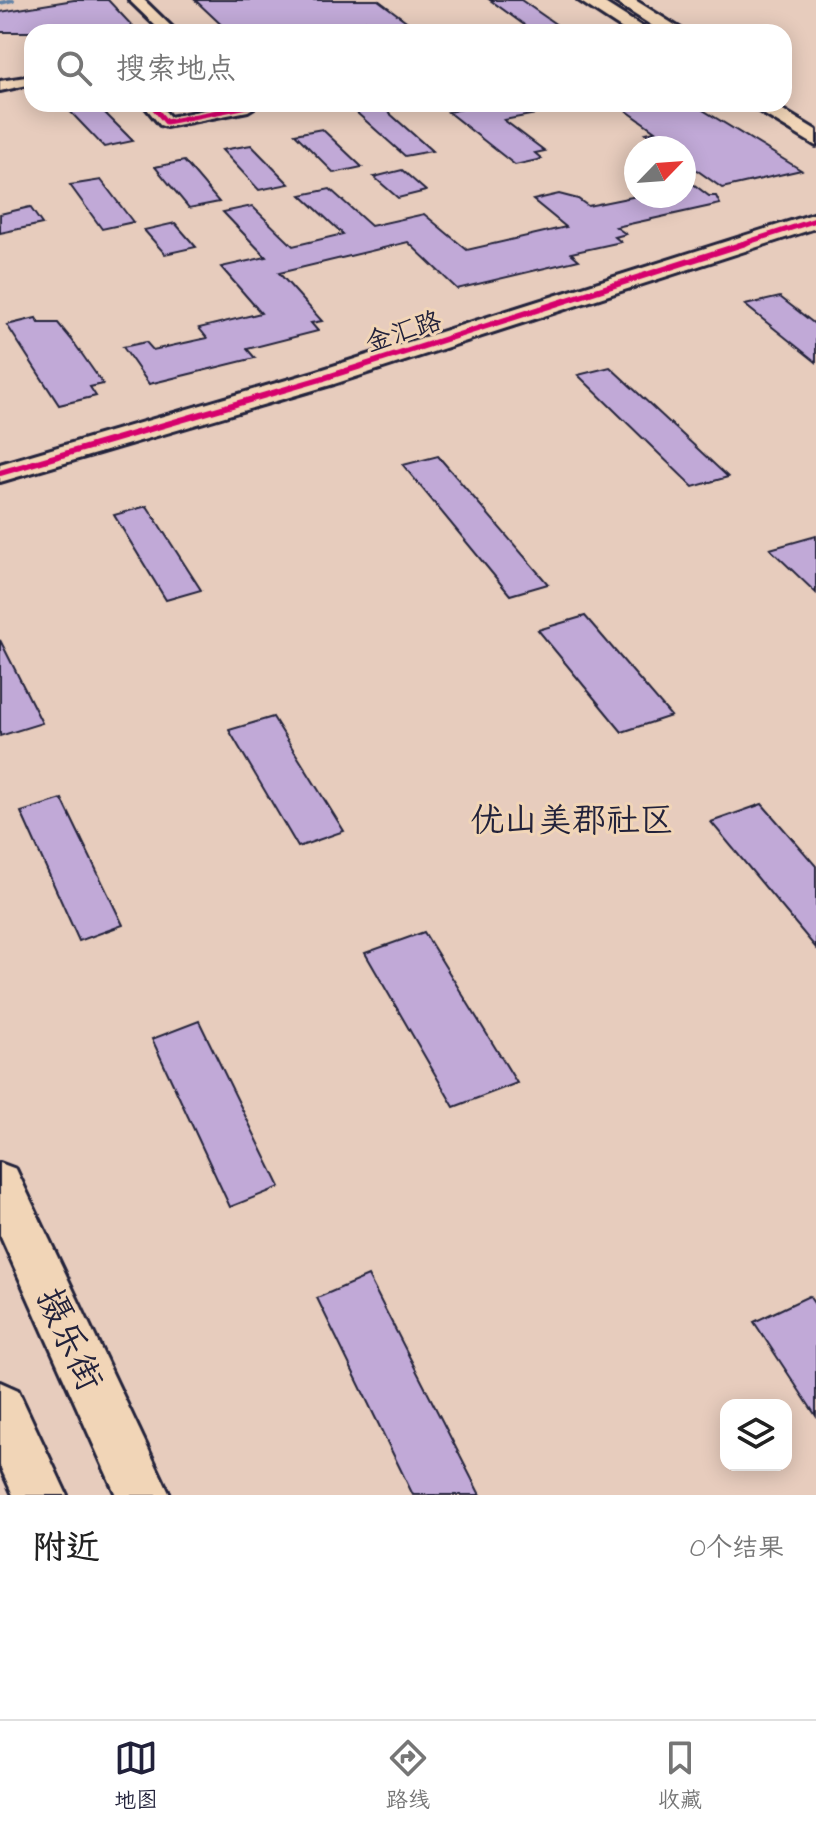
<!DOCTYPE html>
<html lang="zh">
<head>
<meta charset="utf-8">
<style>
  :root { --surface:#fff; --page:#f2f2f2; --text:#222; --muted:#767676; --line:#e0e0e0; --accent:#22223b }
  body { margin:0; font-family:"Architects Daughter","LXGW WenKai TC",sans-serif; background:var(--page); color:var(--text) }
  .controls { position:absolute; right:24px; bottom:24px; display:grid; overflow:hidden; border-radius:16px; box-shadow:0 4px 20px #0003 }
  .controls button { width:72px; height:72px; display:grid; place-items:center; padding:0; border:0; border-bottom:2px solid var(--line); background:var(--surface); color:var(--text); font:40px sans-serif }
  .compass { position:absolute; left:624px; top:136px; width:72px; height:72px; border-radius:50%; background:var(--surface); box-shadow:0 4px 20px #0003; rotate:65deg }
  .list { margin:0; padding:0; list-style:none }
  h2 { display:flex; justify-content:space-between; align-items:center; height:104px; margin:0; padding:0 32px; font-size:34px }
  h2 small { font-size:26px; font-weight:400; color:var(--muted) }
  .icon { flex:none; width:44px; height:44px; fill:none; stroke:currentColor; stroke-width:2; stroke-linecap:round; stroke-linejoin:round }
  .map { position:relative; flex:none; width:816px; height:1495px; overflow:hidden }
  .search { position:absolute; background:var(--surface); box-shadow:0 4px 20px #0003; left:24px; right:24px; top:24px; height:88px; display:flex; align-items:center; gap:20px; box-sizing:border-box; padding:0 28px; border-radius:24px; color:var(--muted); font-size:30px }
  .sheet { height:224px; background:var(--surface) }
  nav { display:flex; justify-content:space-around; align-items:center; box-sizing:border-box; height:112px; border-top:2px solid var(--line); background:var(--surface); font-size:22px; color:var(--muted) }
  nav a { display:grid; justify-items:center; gap:4px }
  nav .on { color:var(--accent) }
  .map>svg:first-child { display:block }
  .lines { fill:none; stroke-linecap:round; stroke-linejoin:round }
  .stream { stroke:#6584a7; stroke-width:4 }
  .building { fill:#c1a9d7; stroke:#22223b; stroke-width:2 }
  .street-casing { stroke:#22223b; stroke-width:6 }
  .secondary-casing { stroke:#22223b; stroke-width:6 }
  .street { fill:#f1d5b7; fill-rule:evenodd }
  .secondary { fill:#f1d5b7; fill-rule:evenodd }
  .cycleway-far1-casing { stroke:#f1d5b7; stroke-width:8 }
  .cycleway-casing { stroke:#f1d5b7; stroke-width:10 }
  .cycleway-far1 { stroke:#d6006c; stroke-width:5 }
  .cycleway { stroke:#d6006c; stroke-width:6 }
  .labels { text-anchor:middle; stroke-width:6; stroke-linejoin:round; paint-order:stroke }
  .far-street-label { font-size:26px; fill:#22223b; stroke:#f1d5b7 }
  .quarter-label { font-size:34px; fill:#22223b; stroke:#f1d5b7 }
  .near-street-label { font-size:36px; fill:#22223b; stroke:#f1d5b7 }
</style>
</head>
<body>
<div class="map">
<svg width="816" height="1495" viewBox="0 0 816 1495">
  <rect width="100%" height="100%" fill="#e7ccbd"/>
  <filter id="ink" filterUnits="userSpaceOnUse"><feTurbulence type="fractalNoise" baseFrequency=".0125" numOctaves="2"/><feDisplacementMap in="SourceGraphic" scale="16" xChannelSelector="R" yChannelSelector="G"/><feConvolveMatrix kernelMatrix="1 2 1 2 8 2 1 2 1" color-interpolation-filters="sRGB"/></filter>
  <g filter="url(#ink)">
    <g class="lines">
      <polyline class="stream" points="0,3 13,0"/>
    </g>
    <g class="building">
      <polygon points="74,0 108,0 138,32 0,32 0,12"/>
      <polygon points="195,0 378,0 421,32 366,32 365,21 300,32 229,32"/>
      <polygon points="490,0 521,0 567,32 534,32"/>
      <polygon points="63,104 96,104 133,141 104,147"/>
      <polygon points="347,104 379,104 432,151 405,156"/>
      <polygon points="487,104 540,104 541,113 504,120 545,151 535,153 542,159 515,165 448,112"/>
      <polygon points="617,104 693,104 801,170 722,188 684,161 684,148 667,148 646,133 655,131"/>
      <polygon points="322,129 362,167 334,173 295,134"/>
      <polygon points="251,145 289,184 259,190 222,150"/>
      <polygon points="184,161 219,202 189,208 155,167"/>
      <polygon points="402,170 426,191 398,198 374,177"/>
      <polygon points="684,177 709,196 716,196 720,204 616,227 626,234 615,237 621,242 571,253 579,260 457,289 408,242 279,273 322,321 311,323 318,331 247,349 255,358 149,384 123,347 146,342 153,350 207,338 199,328 261,313 221,267 266,257 223,212 252,206 293,246 343,234 301,195 330,189 371,226 424,214 467,250 566,227 533,200 559,194 578,199 588,206 637,196 650,200 684,196"/>
      <polygon points="101,180 133,222 102,229 70,185"/>
      <polygon points="30,207 42,224 0,233 0,214"/>
      <polygon points="175,223 196,247 165,254 144,230"/>
      <polygon points="780,297 816,325 816,362 745,305"/>
      <polygon points="36,318 39,323 58,323 72,340 103,384 90,387 96,396 59,405 7,325"/>
      <polygon points="610,367 728,477 693,487 578,375"/>
      <polygon points="438,456 548,584 510,595 403,465"/>
      <polygon points="147,506 201,590 166,600 114,515"/>
      <polygon points="816,536 816,593 770,549"/>
      <polygon points="585,616 671,716 622,732 538,630"/>
      <polygon points="0,640 42,723 0,736"/>
      <polygon points="273,717 344,831 298,847 229,730"/>
      <polygon points="62,799 123,925 79,941 21,812"/>
      <polygon points="762,804 816,866 816,948 711,822"/>
      <polygon points="424,932 517,1083 454,1107 365,953"/>
      <polygon points="199,1021 280,1187 230,1207 152,1039"/>
      <polygon points="368,1276 480,1495 413,1495 317,1298"/>
      <polygon points="809,1296 816,1306 816,1416 754,1322"/>
    </g>
    <g class="lines">
      <g class="street-casing">
        <g id="street">
          <polygon points="129,0 144,0 177,32 162,32"/>
          <polygon points="32,76 32,84 0,91 0,81"/>
          <polygon points="143,104 159,104 170,117 234,104 256,106 248,111 166,127 160,125"/>
        </g>
      </g>
      <g class="secondary-casing">
        <g id="secondary">
          <polygon points="578,0 600,0 647,30 627,32"/>
          <polygon points="612,0 635,0 686,32 662,32"/>
          <polygon points="747,104 773,104 816,130 816,146"/>
          <polygon points="816,213 816,228 334,384 0,482 0,464 314,372"/>
          <polygon points="0,1163 16,1169 170,1495 116,1495 0,1235"/>
          <polygon points="0,1382 18,1390 67,1495 13,1495 0,1466"/>
        </g>
      </g>
      <use href="#street" class="street"/>
      <use href="#secondary" class="secondary"/>
      <g class="cycleway-far1-casing">
        <g id="cycleway-far1">
          <polyline points="151,104 166,122 248,106"/>
          <polyline points="739,245 816,220"/>
        </g>
      </g>
      <g class="cycleway-casing">
        <polyline id="cycleway" points="0,473 324,378 746,243"/>
      </g>
      <use href="#cycleway-far1" class="cycleway-far1"/>
      <use href="#cycleway" class="cycleway"/>
    </g>
  </g>
  <g class="labels">
    <g class="far-street-label">
      <text transform="translate(403 331) rotate(-18)" y="9">金汇路</text>
    </g>
    <g class="quarter-label">
      <text x="572" y="831">优山美郡社区</text>
    </g>
    <g class="near-street-label">
      <text transform="translate(71 1339) rotate(65)" y="13">摄乐街</text>
    </g>
  </g>
</svg>
<div class="controls">
<button><svg class="icon" aria-label="layers" viewBox="0 0 24 24"><path d="M12 4l9 5-9 5-9-5zM3 14l9 5 9-5"/></svg></button>
</div>
<svg class="compass" viewBox="-18 -18 36 36"><path d="M0-13l5 13h-10z" fill="#e53935"/><path d="M0 13l5-13h-10z" fill="#767676"/></svg>
<div class="search"><svg class="icon" aria-label="search" viewBox="0 0 24 24"><circle cx="10" cy="10" r="6"/><path d="M15 15l6 6"/></svg>搜索地点</div>
</div>
<section class="sheet">
<h2>附近<small>0个结果</small></h2>
<ul class="list">
</ul>
</section>
<nav>
<a class="on"><svg class="icon" aria-label="map" viewBox="0 0 24 24"><path d="M3 6l6-2 6 2 6-2v14l-6 2-6-2-6 2zM9 4v14M15 6v14"/></svg>地图</a>
<a><svg class="icon" aria-label="directions" viewBox="0 0 24 24"><path d="M12 3l9 9-9 9-9-9zM9 14v-3h6M13 9l2 2-2 2"/></svg>路线</a>
<a><svg class="icon" aria-label="saved" viewBox="0 0 24 24"><path d="M7 4h10v16l-5-4-5 4z"/></svg>收藏</a>
</nav>
</body>
</html>
